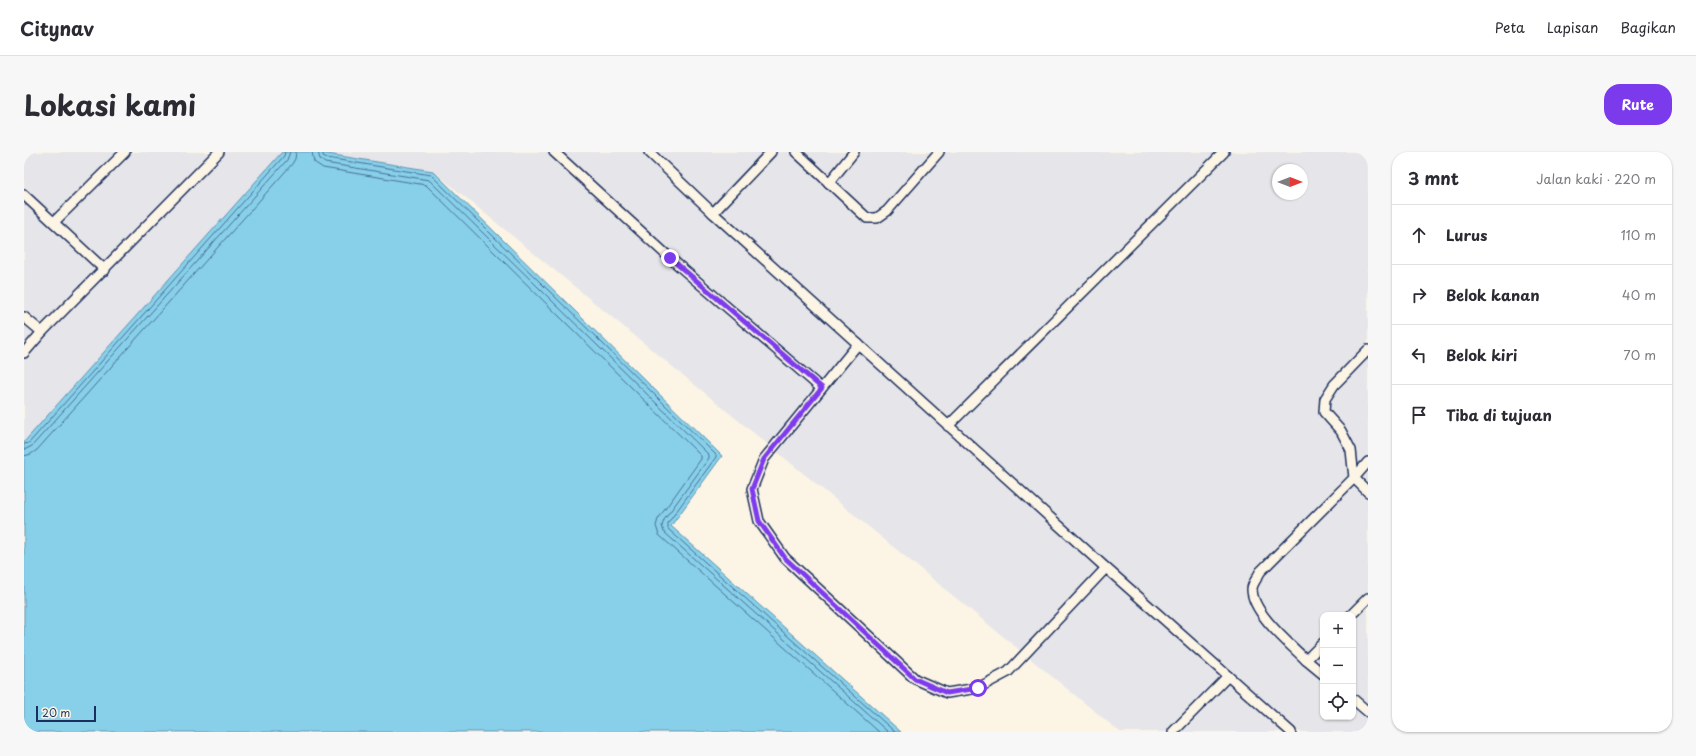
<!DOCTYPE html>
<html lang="id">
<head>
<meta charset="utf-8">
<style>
  :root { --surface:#fff; --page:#f7f7f7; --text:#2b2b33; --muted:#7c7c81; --line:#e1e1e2; --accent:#7c3aed }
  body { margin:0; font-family:"Playpen Sans",sans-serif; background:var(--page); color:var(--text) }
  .controls { position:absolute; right:12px; bottom:12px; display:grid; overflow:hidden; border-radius:8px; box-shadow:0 1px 3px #0004 }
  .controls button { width:36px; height:36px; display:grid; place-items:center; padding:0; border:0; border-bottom:1px solid var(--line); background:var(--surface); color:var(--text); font:20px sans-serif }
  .compass { position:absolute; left:1248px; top:12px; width:36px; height:36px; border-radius:50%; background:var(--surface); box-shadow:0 1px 3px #0004; rotate:90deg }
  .scale { position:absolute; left:12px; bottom:10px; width:60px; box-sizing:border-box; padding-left:4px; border:2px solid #1b2f5e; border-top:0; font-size:11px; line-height:14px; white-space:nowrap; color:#1b2f5e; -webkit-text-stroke:3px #fcf5e5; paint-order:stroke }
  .stop { position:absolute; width:12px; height:12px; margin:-9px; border:3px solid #7c3aed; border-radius:50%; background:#fff }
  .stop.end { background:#7c3aed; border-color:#fff; box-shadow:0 1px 4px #0008 }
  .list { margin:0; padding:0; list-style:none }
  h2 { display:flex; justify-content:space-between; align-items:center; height:52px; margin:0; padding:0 16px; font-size:17px }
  h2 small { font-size:13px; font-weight:400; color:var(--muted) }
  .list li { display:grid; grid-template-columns:26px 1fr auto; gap:12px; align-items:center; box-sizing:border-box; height:60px; padding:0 16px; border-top:1px solid var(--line) }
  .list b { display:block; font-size:15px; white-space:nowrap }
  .list em { font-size:13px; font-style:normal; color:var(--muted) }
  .icon { flex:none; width:22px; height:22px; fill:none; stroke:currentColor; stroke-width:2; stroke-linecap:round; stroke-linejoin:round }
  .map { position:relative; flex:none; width:1344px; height:580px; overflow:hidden; border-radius:16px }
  header { display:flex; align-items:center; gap:24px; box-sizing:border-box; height:56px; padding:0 20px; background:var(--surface); border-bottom:1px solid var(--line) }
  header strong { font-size:19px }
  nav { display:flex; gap:22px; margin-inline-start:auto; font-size:14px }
  .intro { display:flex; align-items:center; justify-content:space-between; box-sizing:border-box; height:96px; padding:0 24px }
  h1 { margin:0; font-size:28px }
  .button { padding:10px 18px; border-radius:16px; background:var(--accent); color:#fff; font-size:14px; font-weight:700 }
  main { display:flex; gap:24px; padding:0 24px }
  aside { flex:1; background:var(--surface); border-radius:16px; box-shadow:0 1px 3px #0004 }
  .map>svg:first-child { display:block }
  .built { fill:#e6e5e9; fill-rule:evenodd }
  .water { fill:#88d0e9; stroke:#5c90b1 }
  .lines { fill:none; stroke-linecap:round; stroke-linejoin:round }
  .shore { stroke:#476f96; stroke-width:1 }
  .lane-casing { stroke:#1b2f5e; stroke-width:12 }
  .lane { stroke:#fcf5e5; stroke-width:9 }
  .route { stroke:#7c3aed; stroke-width:5 }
</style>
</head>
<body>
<header>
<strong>Citynav</strong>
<nav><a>Peta</a><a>Lapisan</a><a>Bagikan</a></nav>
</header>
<div class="intro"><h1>Lokasi kami</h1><a class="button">Rute</a></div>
<main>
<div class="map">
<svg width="1344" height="580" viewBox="0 0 1344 580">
  <rect width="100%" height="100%" fill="#fcf5e5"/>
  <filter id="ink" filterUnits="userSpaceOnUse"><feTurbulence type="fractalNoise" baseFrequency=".025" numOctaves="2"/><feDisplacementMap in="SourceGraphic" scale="8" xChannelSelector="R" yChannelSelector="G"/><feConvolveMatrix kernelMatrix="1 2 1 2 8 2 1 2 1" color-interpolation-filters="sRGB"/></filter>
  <g filter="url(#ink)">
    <g class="built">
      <polygon points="0,0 258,0 0,290"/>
      <path d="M291 0H1344V580H1096L409 19ZM1254 18H1278V42H1254ZM1299 463H1329V565H1299Z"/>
    </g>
    <polygon class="water" points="258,0 291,0 409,19 698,304 647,374 877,580 0,580 0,290"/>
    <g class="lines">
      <g class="shore">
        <polyline points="288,0 290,10 299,16 402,33 677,304 677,307 634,367 632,374 635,383 855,580"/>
        <polyline points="294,0 296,7 301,11 405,28 685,303 685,306 640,368 638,374 640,380 864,580"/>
        <polyline points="299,0 299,4 303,6 407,23 692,303 692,305 644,371 644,377 871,580"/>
        <polyline points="0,292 5,291 260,4 261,0"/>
        <polyline points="0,298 8,294 263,8 266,0"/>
        <polyline points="0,304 7,302 13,298 268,12 271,7 272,0"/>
      </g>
      <g class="lane-casing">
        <g id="lane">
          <polyline points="530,0 646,106 797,236"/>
          <polyline points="625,0 689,61 1082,416 1267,580"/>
          <polyline points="772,0 843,66 853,66 863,59 915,0"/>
          <polyline points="805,31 830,0"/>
          <polyline points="0,43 81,118"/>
          <polyline points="689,61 747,0"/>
          <polyline points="30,70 101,0"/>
          <polyline points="0,165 18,180"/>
          <polyline points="834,192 740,307 728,337 735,369 761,406 891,527 923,541 954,536 984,520 1082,416"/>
          <polyline points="0,201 18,180 195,0"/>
          <polyline points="924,274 1200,0"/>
          <polyline points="1344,310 1330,326 1344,340"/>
          <polyline points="1327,463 1344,446"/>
          <path d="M1299 491 1282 508C1266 492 1228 461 1228 437 1228 432 1234 425 1236 420L1330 326 1327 298 1317 279 1300 260 1301 247 1310 233 1344 198"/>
          <polyline points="1282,508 1299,522"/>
          <polyline points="1329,547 1344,560"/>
          <polyline points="1149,580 1204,524"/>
        </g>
      </g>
      <use href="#lane" class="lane"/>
    </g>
  </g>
  <g class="lines" filter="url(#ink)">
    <polyline class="route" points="646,106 798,236 740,307 728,337 735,369 761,406 891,527 923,541 954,536"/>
  </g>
</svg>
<div class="controls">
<button>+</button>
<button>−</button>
<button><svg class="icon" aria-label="locate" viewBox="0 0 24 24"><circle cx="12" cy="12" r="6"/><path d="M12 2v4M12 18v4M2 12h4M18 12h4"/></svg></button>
</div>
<svg class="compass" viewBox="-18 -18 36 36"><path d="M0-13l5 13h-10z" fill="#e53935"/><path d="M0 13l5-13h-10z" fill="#7c7c81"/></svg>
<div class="scale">20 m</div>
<div class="stop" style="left:954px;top:536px"></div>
<div class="stop end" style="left:646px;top:106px"></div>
</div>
<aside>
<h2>3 mnt<small>Jalan kaki · 220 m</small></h2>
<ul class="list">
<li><svg class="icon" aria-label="ahead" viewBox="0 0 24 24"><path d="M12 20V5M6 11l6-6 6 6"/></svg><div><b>Lurus</b></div><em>110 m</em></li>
<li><svg class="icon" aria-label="right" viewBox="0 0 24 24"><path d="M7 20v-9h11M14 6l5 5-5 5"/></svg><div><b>Belok kanan</b></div><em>40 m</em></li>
<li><svg class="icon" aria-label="left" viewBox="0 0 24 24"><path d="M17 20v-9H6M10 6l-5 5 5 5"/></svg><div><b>Belok kiri</b></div><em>70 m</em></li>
<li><svg class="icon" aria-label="arrive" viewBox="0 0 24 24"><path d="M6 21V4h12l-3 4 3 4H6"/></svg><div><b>Tiba di tujuan</b></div></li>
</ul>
</aside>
</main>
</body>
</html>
